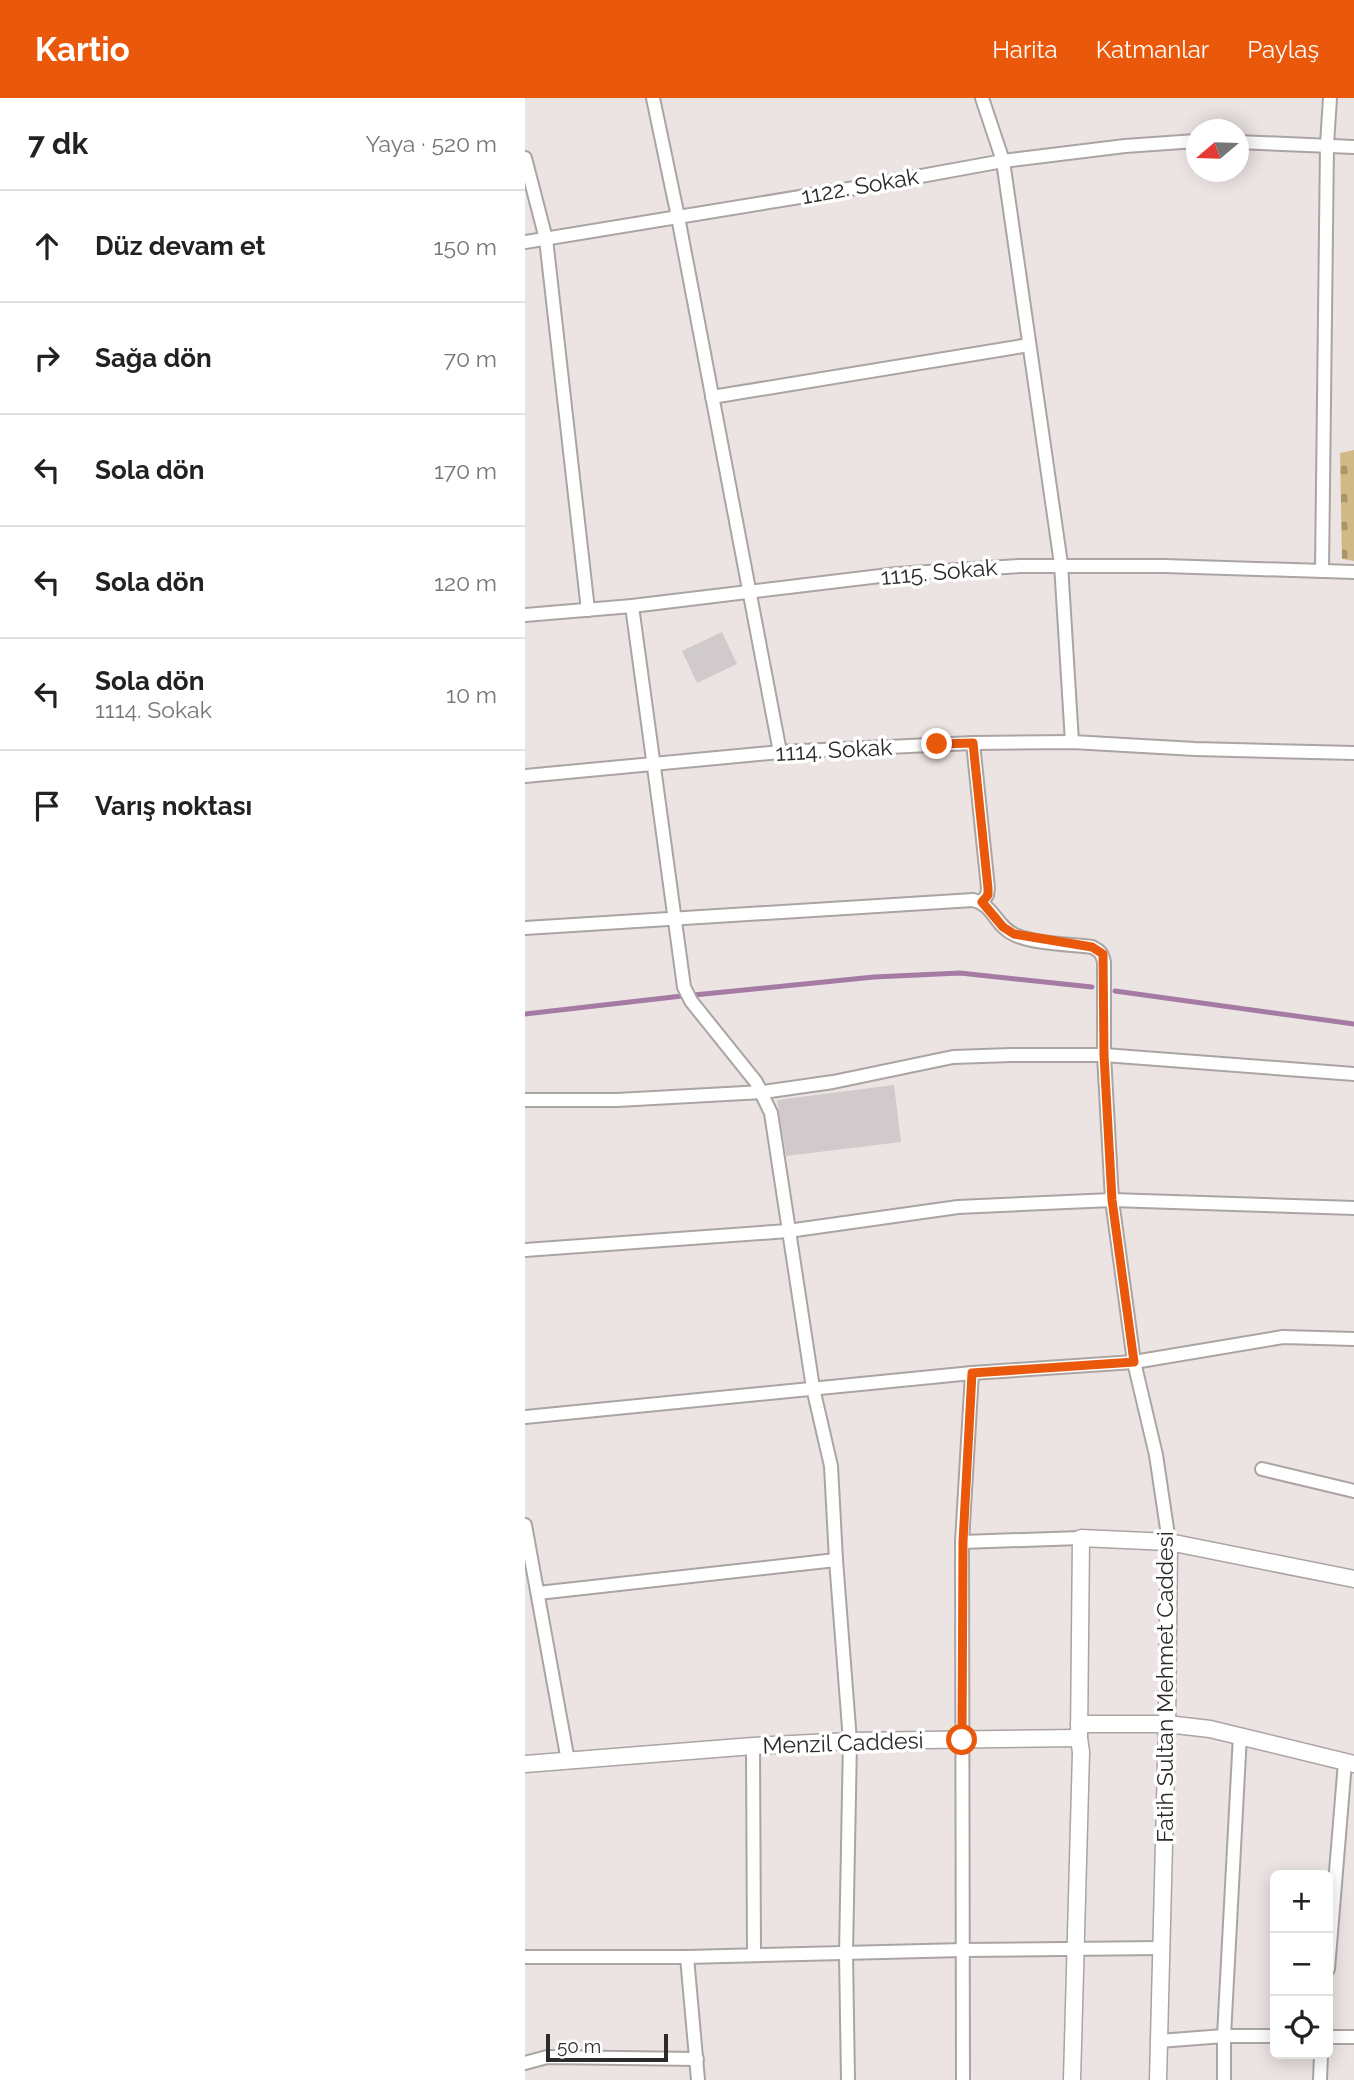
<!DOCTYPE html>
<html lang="tr">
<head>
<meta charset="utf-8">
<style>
  :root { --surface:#fff; --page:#f2f2f2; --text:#222; --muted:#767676; --line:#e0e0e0; --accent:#ea580c }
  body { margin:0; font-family:Raleway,sans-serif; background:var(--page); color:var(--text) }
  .controls { position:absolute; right:21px; bottom:21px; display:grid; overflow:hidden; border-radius:10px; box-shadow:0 4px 18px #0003 }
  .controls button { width:63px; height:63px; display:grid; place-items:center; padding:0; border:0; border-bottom:2px solid var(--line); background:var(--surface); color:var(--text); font:35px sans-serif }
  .compass { position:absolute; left:661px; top:21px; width:63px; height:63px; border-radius:50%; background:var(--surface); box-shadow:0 4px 18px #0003; rotate:251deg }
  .scale { position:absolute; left:21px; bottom:18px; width:122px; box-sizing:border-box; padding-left:7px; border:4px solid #2d2b2a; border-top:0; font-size:19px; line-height:24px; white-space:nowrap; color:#2d2b2a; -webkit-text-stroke:5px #fff; paint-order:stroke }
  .stop { position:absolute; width:21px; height:21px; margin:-16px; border:5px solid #ea580c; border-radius:50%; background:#fff }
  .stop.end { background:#ea580c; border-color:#fff; box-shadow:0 2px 7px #0008 }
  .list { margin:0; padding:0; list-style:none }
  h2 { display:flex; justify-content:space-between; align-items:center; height:91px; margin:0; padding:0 28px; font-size:30px }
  h2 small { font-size:23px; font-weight:400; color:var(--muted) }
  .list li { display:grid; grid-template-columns:46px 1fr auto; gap:21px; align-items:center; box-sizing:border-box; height:112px; padding:0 28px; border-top:2px solid var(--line) }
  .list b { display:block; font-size:26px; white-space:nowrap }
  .list p { margin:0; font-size:23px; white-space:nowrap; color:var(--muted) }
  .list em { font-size:23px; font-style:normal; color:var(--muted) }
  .icon { flex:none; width:38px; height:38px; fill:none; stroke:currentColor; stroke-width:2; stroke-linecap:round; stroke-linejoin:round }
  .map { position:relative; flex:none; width:829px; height:1982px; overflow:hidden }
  header { display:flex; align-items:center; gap:42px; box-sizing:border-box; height:98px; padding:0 35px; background:var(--accent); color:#fff }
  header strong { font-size:33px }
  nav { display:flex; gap:38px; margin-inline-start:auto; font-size:24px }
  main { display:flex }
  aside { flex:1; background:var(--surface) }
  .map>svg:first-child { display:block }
  .cemetery { fill:url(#cemetery-stones) }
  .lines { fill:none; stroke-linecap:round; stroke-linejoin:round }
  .stream { stroke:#a57ba4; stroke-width:5 }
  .building { fill:#d0cacc }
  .minor-casing { stroke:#aaa4a3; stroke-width:16 }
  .tertiary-casing { stroke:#aaa4a3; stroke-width:19 }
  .minor { stroke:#fff; stroke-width:12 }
  .tertiary { stroke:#fff; stroke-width:16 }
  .route { stroke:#ea580c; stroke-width:9 }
  .labels { text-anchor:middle; stroke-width:7; stroke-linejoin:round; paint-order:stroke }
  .street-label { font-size:23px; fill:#2d2b2a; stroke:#fff }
</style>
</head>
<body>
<header>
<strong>Kartio</strong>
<nav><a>Harita</a><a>Katmanlar</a><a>Paylaş</a></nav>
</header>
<main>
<aside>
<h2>7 dk<small>Yaya · 520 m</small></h2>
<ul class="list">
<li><svg class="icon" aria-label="ahead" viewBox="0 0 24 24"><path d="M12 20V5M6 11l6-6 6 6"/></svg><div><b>Düz devam et</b></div><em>150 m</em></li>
<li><svg class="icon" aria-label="right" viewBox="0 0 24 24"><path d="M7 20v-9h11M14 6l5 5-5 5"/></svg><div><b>Sağa dön</b></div><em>70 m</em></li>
<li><svg class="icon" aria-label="left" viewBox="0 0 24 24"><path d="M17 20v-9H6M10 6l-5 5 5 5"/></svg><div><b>Sola dön</b></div><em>170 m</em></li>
<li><svg class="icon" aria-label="left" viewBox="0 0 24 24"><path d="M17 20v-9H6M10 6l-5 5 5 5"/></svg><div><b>Sola dön</b></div><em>120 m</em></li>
<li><svg class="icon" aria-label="left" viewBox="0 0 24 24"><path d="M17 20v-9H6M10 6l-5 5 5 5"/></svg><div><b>Sola dön</b><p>1114. Sokak</p></div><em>10 m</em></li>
<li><svg class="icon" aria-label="arrive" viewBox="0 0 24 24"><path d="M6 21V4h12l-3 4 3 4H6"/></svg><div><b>Varış noktası</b></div></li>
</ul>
</aside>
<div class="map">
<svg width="829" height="1982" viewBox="0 0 829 1982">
  <defs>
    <pattern id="cemetery-stones" width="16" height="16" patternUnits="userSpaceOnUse" patternTransform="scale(1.75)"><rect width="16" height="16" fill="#d0b984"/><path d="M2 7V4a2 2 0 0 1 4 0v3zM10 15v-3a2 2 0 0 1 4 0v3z" fill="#a9976c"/></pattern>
  </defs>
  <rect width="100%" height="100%" fill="#ebe4e3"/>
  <polygon class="cemetery" points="829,352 829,463 817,461 815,355"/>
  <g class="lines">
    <g class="stream">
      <polyline points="590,893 829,926"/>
      <polyline points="169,897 349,879 435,875 567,889"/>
      <polyline points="0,916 157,898"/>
    </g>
  </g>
  <g class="building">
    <polygon points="197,534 212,566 172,585 157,553"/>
    <polygon points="369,987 376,1044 261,1058 252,1002"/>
  </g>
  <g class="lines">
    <g class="minor-casing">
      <g id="minor">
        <polyline points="128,0 153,119 255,654"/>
        <polyline points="457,0 478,63 536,466 547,644"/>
        <polyline points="713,44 829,49"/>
        <polyline points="0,60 21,141 63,512"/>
        <polyline points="0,144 336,89 478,63 600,48 671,43"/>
        <polyline points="187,299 504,247"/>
        <polyline points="797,473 802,46 805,0"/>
        <polyline points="107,508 159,889 166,903 231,984 246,1015 288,1290 306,1368 311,1462"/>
        <polyline points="0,517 107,508 372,476 495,468 639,468 829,474"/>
        <polyline points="448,645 463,790 462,797 457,804"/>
        <polyline points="0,678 255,654 448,645 547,644 670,651 829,655"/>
        <path d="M0 830 448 802C468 806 471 829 490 837 512 846 542 846 567 849 575 853 577 855 579 864V957L587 1102 609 1264 631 1357 644 1444"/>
        <polyline points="0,1002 92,1002 238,994 308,984 428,959 486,957 579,957 829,976"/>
        <polyline points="0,1152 263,1133 433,1109 587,1102 829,1110"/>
        <polyline points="0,1319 447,1275 609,1264 758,1239 829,1241"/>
        <polyline points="737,1371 829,1393"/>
        <polyline points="0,1427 43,1663"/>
        <polyline points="437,1444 556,1440"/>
        <polyline points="13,1495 311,1462 325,1643 321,1855 323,1982"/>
        <polyline points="228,1648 229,1856"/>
        <polyline points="0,1859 162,1859 173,1982"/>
        <polyline points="162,1859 439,1852 636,1850"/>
        <polyline points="803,1871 820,1664"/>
        <polyline points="803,1939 829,1939"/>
        <polyline points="634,1943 699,1938 750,1938"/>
        <polyline points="0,1965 22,1959 172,1961"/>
        <polyline points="438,1982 437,1444 447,1275"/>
        <polyline points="699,1982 699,1938 715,1637"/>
        <polyline points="795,1982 796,1956"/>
      </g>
    </g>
    <g class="tertiary-casing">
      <g id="tertiary">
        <polyline points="554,1626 642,1626 685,1631 829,1666"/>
        <polyline points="0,1666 228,1648 325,1643 554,1640"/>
        <polyline points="547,1982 556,1654 554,1640 556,1440 644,1444 829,1481"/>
        <polyline points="633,1982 642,1626 644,1444"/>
      </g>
    </g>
    <use href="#minor" class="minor"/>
    <use href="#tertiary" class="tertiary"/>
  </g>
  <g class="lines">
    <polyline class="route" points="412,646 448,645 463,790 463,797 457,804 478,829 489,836 567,849 578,856 579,957 587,1102 609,1264 447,1275 438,1444 437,1642"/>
  </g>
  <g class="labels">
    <g class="street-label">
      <text transform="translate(335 88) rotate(-10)" y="8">1122. Sokak</text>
      <text transform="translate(414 474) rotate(-5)" y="8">1115. Sokak</text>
      <text transform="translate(309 652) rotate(-3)" y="8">1114. Sokak</text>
      <text transform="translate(640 1589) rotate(-90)" y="8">Fatih Sultan Mehmet Caddesi</text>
      <text transform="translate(318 1645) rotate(-2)" y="8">Menzil Caddesi</text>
    </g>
  </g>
</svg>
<div class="controls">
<button>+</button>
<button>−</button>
<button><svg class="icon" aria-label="locate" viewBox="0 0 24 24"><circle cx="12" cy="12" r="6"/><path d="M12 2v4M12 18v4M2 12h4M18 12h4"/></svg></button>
</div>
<svg class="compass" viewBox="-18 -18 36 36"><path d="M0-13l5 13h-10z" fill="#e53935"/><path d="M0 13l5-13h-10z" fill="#767676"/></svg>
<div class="scale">50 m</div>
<div class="stop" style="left:437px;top:1642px"></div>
<div class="stop end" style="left:412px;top:646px"></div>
</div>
</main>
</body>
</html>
